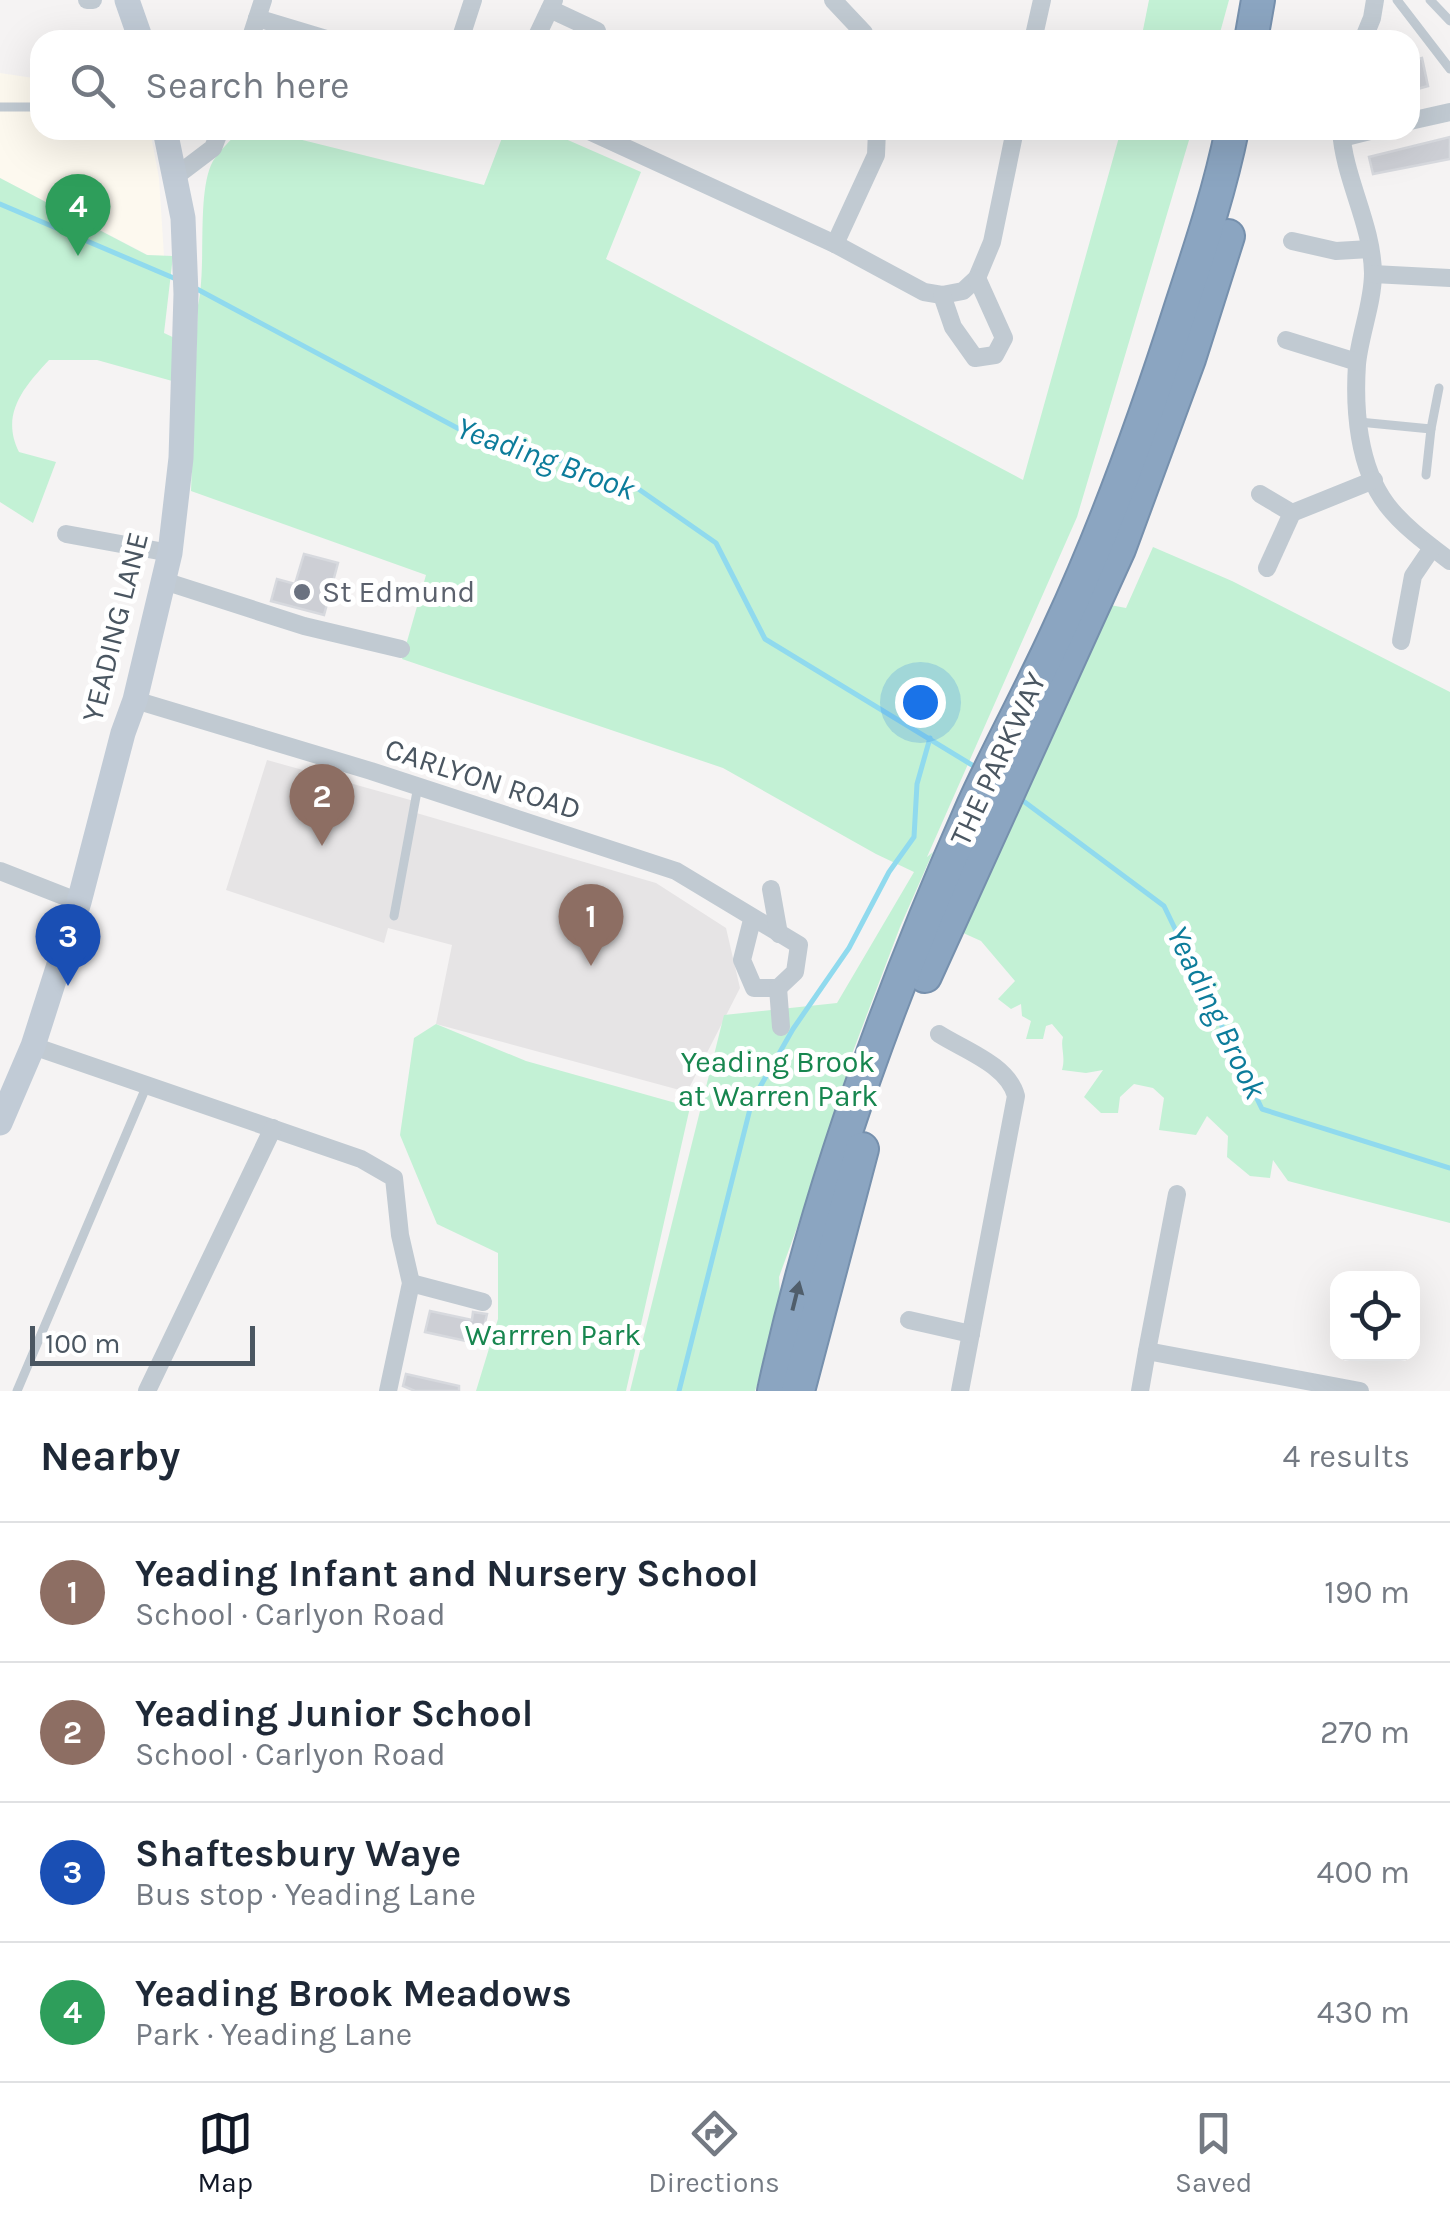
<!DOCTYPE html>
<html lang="en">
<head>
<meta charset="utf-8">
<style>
  :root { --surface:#fff; --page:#f6f6f7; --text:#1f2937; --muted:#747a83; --line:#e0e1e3; --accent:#111827 }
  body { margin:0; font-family:Karla,sans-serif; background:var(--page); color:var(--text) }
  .controls { position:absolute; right:30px; bottom:30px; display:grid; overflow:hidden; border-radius:20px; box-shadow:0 10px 40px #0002 }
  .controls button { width:90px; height:90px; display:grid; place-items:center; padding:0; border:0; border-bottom:2px solid var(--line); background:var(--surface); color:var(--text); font:50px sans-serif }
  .scale { position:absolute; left:30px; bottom:25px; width:225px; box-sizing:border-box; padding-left:10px; border:5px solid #4a5661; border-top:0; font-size:28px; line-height:35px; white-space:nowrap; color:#4a5661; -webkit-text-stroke:8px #fff; paint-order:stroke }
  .you { position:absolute; left:920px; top:702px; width:35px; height:35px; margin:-25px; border:8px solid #fff; border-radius:50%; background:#1a73e8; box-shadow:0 0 0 15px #1a73e833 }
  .badge { display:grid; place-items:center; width:65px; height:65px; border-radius:50%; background:var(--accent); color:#fff; font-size:32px; font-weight:700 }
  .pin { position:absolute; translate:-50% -82px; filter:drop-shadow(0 2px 5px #0008) }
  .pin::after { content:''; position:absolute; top:52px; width:35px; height:30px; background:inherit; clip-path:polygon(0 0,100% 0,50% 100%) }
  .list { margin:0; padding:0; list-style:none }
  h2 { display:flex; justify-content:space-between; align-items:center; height:130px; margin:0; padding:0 40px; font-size:42px }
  h2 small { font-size:32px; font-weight:400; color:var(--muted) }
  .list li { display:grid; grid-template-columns:65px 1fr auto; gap:30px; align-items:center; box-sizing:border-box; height:140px; padding:0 40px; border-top:2px solid var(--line) }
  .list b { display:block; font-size:38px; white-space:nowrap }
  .list p { margin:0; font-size:32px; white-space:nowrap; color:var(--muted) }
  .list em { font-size:32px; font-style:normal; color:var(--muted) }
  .icon { flex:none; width:55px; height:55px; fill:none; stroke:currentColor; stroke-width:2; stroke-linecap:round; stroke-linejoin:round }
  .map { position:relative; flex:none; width:1450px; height:1391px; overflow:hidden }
  .search { position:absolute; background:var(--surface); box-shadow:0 10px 40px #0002; left:30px; right:30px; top:30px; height:110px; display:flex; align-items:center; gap:25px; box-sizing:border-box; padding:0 35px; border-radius:30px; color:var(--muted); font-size:38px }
  .sheet { height:690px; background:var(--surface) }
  nav { display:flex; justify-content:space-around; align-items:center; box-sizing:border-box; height:140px; border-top:2px solid var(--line); background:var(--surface); font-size:28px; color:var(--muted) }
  nav a { display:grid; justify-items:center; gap:5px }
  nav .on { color:var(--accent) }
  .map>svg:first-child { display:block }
  .commercial { fill:#fdf9ef }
  .education { fill:#e6e4e5 }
  .green { fill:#c3f1d5 }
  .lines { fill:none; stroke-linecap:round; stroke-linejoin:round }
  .stream { stroke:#90daee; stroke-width:5 }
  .building { fill:#cdcfd5; stroke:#d7d9de; stroke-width:2.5 }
  .highway-casing { stroke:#7690ad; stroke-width:36 }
  .lane { stroke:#c1cad2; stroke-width:9 }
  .street { stroke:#c1cad2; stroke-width:18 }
  .secondary { stroke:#c1cbd6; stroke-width:25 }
  .highway { stroke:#8ba5c1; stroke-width:32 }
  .oneway { fill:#505e6b }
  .worship-dot { fill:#6b7280; stroke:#fff; stroke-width:4 }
  .labels { text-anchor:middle; stroke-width:10; stroke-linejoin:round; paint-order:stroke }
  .worship-label { font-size:30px; fill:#5b616d; stroke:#fff; text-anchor:start }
  .street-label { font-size:30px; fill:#4a5661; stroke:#fff }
  .park-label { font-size:30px; fill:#17864f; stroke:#fff }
  .water-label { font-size:32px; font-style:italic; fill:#0c7c9b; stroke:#fff }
</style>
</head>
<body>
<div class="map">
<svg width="1450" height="1391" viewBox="0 0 1450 1391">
  <rect width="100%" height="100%" fill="#f5f3f3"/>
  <polygon class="commercial" points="0,73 40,79 40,130 150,130 159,178 164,256 148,255 0,178"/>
  <polygon class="education" points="267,760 414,801 413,812 656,883 726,928 740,988 687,1092 436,1024 452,945 388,928 384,943 226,890"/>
  <g class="green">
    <polygon points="1149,0 1229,0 1218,40 1141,40"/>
    <path d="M240 130H262L484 185 505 130H545L641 172 606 259 1023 480 1121 130H1192L1077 517 927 857 933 852 900 927 849 1062H845L848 1087 779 1277 781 1315 755 1391H630L724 1015 837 1003 914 872 876 854 723 768 402 659 426 575 191 491 198 305C207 266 196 192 213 161 220 150 231 140 240 130Z"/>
    <path d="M0 178 147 255 173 256 164 333 181 341 183 384 97 360H49C24 387 0 414 19 452L56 462 33 523 0 502Z"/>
    <path d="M1153 547 1232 581 1450 692V1223L1288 1181 1273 1160 1270 1178 1250 1176 1227 1157 1228 1136 1207 1116 1196 1135 1159 1130 1164 1098 1153 1088 1134 1084 1120 1097 1118 1113H1101L1084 1097 1103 1070 1086 1073 1062 1070C1066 1056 1060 1047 1063 1037L1052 1024 1046 1026 1043 1039H1026L1031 1021 1022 1016 1021 1004 1011 1009 998 999 1015 981 981 941 950 927 1105 604 1126 608Z"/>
    <polygon points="436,1024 526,1061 690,1107 626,1391 476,1391 498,1319 498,1253 437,1224 400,1135 414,1038"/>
  </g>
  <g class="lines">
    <g class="stream">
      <polyline points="0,204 176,279"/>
      <polyline points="195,288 461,430 627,481 716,543 765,639 977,768"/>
      <polyline points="1018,797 1164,906 1262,1109 1450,1168"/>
      <polyline points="679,1391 752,1101 793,1029 849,948 889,872 914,837 917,784 930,738"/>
    </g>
  </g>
  <g class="building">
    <polygon points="1422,58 1428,86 1410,91 1410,61"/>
    <polygon points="1450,137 1450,159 1373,174 1369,157"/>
    <polygon points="304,554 338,563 324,615 271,601 277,579 295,584"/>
    <polygon points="430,1311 472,1320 473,1312 487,1314 480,1344 425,1332"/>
    <polygon points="406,1374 459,1386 459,1391 415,1391 403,1386"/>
  </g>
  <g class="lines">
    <g class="highway-casing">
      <g id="highway">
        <polyline points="1251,40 1258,0"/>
        <polyline points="925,976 1119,549 1189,359 1228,236"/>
        <path d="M774 1391C818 1189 889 995 973 806 1000 746 1032 689 1059 629 1108 524 1147 414 1182 304 1201 246 1220 189 1232 130"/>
        <polyline points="798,1391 862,1149"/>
      </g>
    </g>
    <g class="lane">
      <polyline points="1397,0 1450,69"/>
      <polyline points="1430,0 1450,21"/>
      <polyline points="0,107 40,107"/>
      <polyline points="1359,422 1431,429 1439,388"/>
      <polyline points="1426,475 1431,429"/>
      <polyline points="394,916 418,786"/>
      <polyline points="17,1391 147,1085"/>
    </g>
    <g class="street">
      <polyline points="87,0 93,0"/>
      <polyline points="833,0 864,33 866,40"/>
      <polyline points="550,9 597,31"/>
      <polyline points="257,18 330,40"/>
      <polyline points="250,40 263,0"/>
      <polyline points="460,40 473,0"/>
      <polyline points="535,40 554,0"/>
      <polyline points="1033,40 1042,0"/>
      <polyline points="1363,40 1372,18 1375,0"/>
      <polyline points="1410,121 1450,112"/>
      <polyline points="587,130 835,244 924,292 942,295 963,291 977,278 992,242 1015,130"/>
      <path d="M1341 130C1344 179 1372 223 1373 273 1373 303 1360 334 1357 364 1354 409 1358 467 1387 505 1403 526 1429 545 1450 561"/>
      <polyline points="1342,138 1374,130"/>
      <polyline points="176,176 213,148 220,130"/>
      <polyline points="1292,241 1336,251 1370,249"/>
      <polyline points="835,244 876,155 877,130"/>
      <polyline points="1373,274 1450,278"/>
      <polyline points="942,295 953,327 975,358 995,355 1004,338 977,278"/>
      <polyline points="1286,340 1357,362"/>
      <polyline points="1260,494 1292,513 1374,480"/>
      <polyline points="66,534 170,553"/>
      <polyline points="1267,568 1292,513"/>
      <polyline points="164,581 304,626 401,649"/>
      <polyline points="1401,641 1413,576 1432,548"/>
      <polyline points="135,700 371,771 676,871 799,945 795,972 778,988 754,988 742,960 752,920"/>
      <polyline points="0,871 79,902"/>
      <polyline points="771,889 779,934"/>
      <polyline points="778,988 781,1027"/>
      <path d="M939 1034C964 1050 1008 1065 1016 1096L960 1391"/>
      <polyline points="33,1046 361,1159 394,1178 400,1235 411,1283 388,1391"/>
      <polyline points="411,1283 483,1302"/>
      <polyline points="909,1320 971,1334"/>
      <polyline points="1147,1351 1177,1194"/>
      <polyline points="147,1391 273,1128"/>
      <polyline points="1140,1391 1147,1351 1360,1391"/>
    </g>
    <g class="secondary">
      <polyline points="127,0 141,40"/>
      <polyline points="0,1123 33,1046 79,902 123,733 135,700 170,553 181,458 186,294 183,218 165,130"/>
    </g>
    <use href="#highway" class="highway"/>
  </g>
  <defs><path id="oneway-solid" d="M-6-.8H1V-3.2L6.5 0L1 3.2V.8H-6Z" transform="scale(2.5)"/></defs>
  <use class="oneway" href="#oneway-solid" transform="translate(796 1296) rotate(-76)"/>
  <circle class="worship-dot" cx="302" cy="592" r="10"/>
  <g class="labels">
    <g class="worship-label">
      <text x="322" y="602">St Edmund</text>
    </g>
    <g class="street-label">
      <text transform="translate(115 627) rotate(-76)" y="10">YEADING LANE</text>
      <text transform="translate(998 759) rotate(-65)" y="10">THE PARKWAY</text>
      <text transform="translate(483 779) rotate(18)" y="10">CARLYON ROAD</text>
    </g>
    <g class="park-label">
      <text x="778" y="1072">Yeading Brook<tspan x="778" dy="34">at Warren Park</tspan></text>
      <text x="553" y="1345">Warrren Park</text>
    </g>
    <g class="water-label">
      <text transform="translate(546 458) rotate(20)" y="11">Yeading Brook</text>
      <text transform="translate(1217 1012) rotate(64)" y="11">Yeading Brook</text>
    </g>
  </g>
</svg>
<div class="controls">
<button><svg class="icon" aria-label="locate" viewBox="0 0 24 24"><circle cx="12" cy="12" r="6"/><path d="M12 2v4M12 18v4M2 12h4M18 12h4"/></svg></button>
</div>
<div class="scale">100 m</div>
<div class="you"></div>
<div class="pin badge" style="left:591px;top:966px;background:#8d6e63">1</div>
<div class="pin badge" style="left:322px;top:846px;background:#8d6e63">2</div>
<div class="pin badge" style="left:68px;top:986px;background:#1a4fb4">3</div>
<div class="pin badge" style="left:78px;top:256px;background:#2e9e5b">4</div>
<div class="search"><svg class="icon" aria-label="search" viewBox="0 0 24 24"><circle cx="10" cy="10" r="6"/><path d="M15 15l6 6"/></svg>Search here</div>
</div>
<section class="sheet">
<h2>Nearby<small>4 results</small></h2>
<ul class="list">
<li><span class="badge" style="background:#8d6e63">1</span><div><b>Yeading Infant and Nursery School</b><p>School · Carlyon Road</p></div><em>190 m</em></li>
<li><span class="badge" style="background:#8d6e63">2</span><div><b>Yeading Junior School</b><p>School · Carlyon Road</p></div><em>270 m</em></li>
<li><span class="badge" style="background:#1a4fb4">3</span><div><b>Shaftesbury Waye</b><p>Bus stop · Yeading Lane</p></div><em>400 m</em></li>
<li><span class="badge" style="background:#2e9e5b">4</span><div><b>Yeading Brook Meadows</b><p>Park · Yeading Lane</p></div><em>430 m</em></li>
</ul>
</section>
<nav>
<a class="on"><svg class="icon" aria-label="map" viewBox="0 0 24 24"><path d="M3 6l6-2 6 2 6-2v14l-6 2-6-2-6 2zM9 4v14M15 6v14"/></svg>Map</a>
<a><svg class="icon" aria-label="directions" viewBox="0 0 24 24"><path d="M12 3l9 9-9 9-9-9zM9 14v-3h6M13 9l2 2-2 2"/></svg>Directions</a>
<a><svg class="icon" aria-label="saved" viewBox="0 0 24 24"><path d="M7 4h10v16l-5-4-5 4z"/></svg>Saved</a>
</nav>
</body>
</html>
